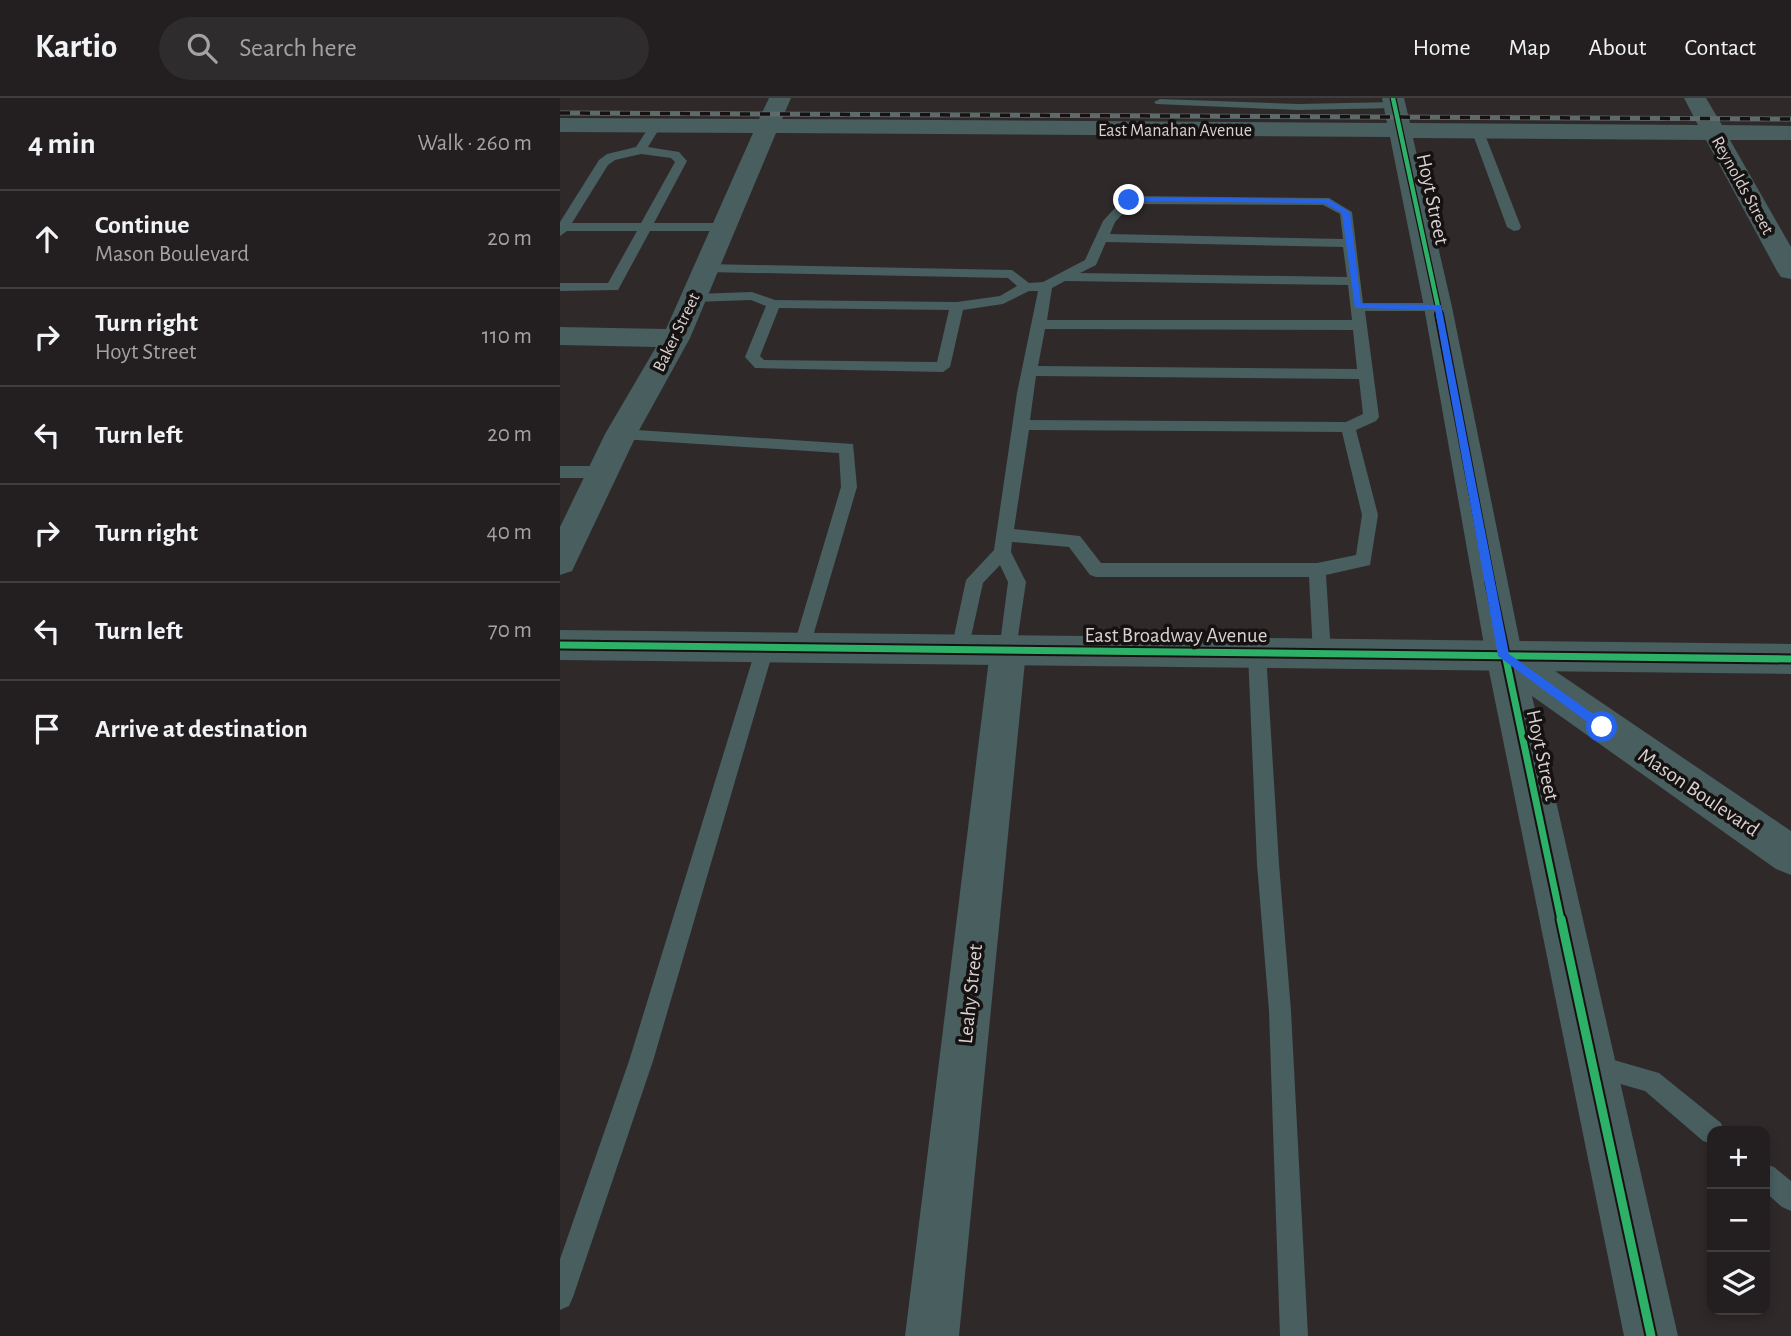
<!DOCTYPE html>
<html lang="en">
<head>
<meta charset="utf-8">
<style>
  :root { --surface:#231f20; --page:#2f2c2d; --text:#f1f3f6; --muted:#a3a2a5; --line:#403d3e }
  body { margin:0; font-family:"Alegreya Sans",sans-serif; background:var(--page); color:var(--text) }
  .controls { position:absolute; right:21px; bottom:21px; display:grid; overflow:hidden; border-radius:14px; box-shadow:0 4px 10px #0003 }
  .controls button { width:63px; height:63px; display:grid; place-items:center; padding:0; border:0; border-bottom:2px solid var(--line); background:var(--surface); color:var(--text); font:35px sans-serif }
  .stop { position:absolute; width:21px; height:21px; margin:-16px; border:5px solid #2563eb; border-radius:50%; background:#fff }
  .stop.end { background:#2563eb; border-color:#fff; box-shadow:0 2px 7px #0008 }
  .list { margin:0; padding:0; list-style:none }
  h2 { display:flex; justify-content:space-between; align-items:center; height:91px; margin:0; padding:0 28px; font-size:30px }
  h2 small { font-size:23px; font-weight:400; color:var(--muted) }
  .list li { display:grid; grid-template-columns:46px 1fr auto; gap:21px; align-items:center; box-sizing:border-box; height:98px; padding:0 28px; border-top:2px solid var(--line) }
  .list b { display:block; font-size:26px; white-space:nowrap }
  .list p { margin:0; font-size:23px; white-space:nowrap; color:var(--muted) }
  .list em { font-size:23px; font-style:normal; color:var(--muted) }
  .icon { flex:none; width:38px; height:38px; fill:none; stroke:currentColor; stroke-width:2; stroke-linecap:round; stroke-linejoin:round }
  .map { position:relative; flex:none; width:1231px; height:1238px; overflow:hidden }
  header { display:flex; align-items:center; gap:42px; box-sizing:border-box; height:98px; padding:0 35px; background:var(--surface); border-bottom:2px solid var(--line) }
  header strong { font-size:33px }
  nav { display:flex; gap:38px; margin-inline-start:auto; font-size:24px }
  .search { width:490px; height:63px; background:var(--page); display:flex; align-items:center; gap:18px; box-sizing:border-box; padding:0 24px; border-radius:38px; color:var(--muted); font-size:26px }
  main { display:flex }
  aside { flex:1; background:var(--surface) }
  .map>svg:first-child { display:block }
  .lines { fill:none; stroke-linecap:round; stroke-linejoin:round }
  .service { fill:#485e5f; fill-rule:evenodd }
  .minor { fill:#485e5f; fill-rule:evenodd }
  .tertiary { fill:#485e5f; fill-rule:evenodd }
  .rail-casing { stroke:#5f6a6b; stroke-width:5 }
  .rail { stroke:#161212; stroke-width:3.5; stroke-dasharray:10; stroke-linecap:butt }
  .cycleway-far3-casing { stroke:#161212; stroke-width:7 }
  .cycleway-far2-casing { stroke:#161212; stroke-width:10 }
  .cycleway-far1-casing { stroke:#161212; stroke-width:11 }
  .cycleway-casing { stroke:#161212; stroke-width:13 }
  .cycleway-far3 { stroke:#2db169; stroke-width:4.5 }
  .cycleway-far2 { stroke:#2db169; stroke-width:6 }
  .cycleway-far1 { stroke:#2db169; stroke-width:7 }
  .cycleway { stroke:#2db169; stroke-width:9 }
  .route { fill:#2563eb }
  .labels { text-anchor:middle; stroke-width:7; stroke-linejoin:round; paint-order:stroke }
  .far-street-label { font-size:18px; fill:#d8d1d1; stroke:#161212 }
  .street-label { font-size:21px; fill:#d8d1d1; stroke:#161212 }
</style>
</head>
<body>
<header>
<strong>Kartio</strong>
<div class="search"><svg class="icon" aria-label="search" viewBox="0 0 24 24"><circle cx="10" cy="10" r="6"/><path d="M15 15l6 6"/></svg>Search here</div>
<nav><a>Home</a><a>Map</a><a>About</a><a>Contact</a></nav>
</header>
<main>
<aside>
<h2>4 min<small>Walk · 260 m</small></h2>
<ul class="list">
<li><svg class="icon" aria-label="ahead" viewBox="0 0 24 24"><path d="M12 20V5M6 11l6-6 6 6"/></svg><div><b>Continue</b><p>Mason Boulevard</p></div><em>20 m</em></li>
<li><svg class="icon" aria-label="right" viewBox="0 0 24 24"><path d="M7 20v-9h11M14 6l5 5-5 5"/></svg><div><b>Turn right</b><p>Hoyt Street</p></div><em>110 m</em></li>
<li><svg class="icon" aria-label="left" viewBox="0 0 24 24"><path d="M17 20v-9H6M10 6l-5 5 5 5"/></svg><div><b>Turn left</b></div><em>20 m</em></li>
<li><svg class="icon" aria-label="right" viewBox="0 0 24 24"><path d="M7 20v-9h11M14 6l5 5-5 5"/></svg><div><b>Turn right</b></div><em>40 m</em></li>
<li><svg class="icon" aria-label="left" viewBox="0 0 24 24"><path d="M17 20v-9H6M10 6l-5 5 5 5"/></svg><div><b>Turn left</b></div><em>70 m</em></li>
<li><svg class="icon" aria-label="arrive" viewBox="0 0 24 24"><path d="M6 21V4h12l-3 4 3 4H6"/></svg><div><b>Arrive at destination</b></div></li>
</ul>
</aside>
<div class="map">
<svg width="1231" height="1238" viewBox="0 0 1231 1238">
  <rect width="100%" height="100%" fill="#2f292a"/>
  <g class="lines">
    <g class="service">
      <polygon points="600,1 738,6 835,4 841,7 835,10 738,12 596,6 594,4"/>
      <path d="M91 26 101 28 88 49 119 54 127 63 94 125H164L171 129 164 133H90L58 192 0 193V185H48L77 133H7L0 138V124L39 62 47 56 76 49ZM81 56 111 60 115 64 81 125H12L48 67 55 62Z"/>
      <polygon points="918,30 924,34 961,129 959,132 954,133 947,129 912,34"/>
      <path d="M569 98 769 100 792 114 803 205H878L885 209 878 213H805L819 319 816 323 796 332 818 417 810 467 766 477 771 556 769 561 762 564 755 561 753 556 749 479H536L530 477 509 449 452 444 451 454 466 484 455 558 448 561 441 558 439 553 448 484 440 467 423 485 407 557 400 560 393 557 391 552 406 482 434 452 457 295 478 193H469L443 206 403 212 390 269 383 274 195 270 185 259 206 208 191 202 134 204 127 200 134 196 192 194 215 202 397 204 440 198 457 188 448 180 146 174 139 170 146 166 452 172 469 185 483 184 525 162 543 123 565 99ZM572 106 763 107 780 116 783 141 550 136 555 124ZM546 144 783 149 787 179 520 175 536 167ZM505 183 788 187 792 222H487L492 190ZM219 210 389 212 377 264 204 262 200 258ZM485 231 793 232 797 271 478 268ZM476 278 799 281 803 316 786 324 470 322ZM469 332 782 334 802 417 796 457 757 465H541L520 438 454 431Z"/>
      <polygon points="61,331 293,346 297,389 248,555 242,558 236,555 233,550 281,389 279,355 61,341 53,336"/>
      <polygon points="0,368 43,368 51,374 43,380 0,380"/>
      <polygon points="205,542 211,545 214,550 93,963 13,1199 9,1208 0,1212 0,1161 69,963 196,550 199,545"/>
      <polygon points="697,547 704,550 706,555 719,766 731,913 748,1238 720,1238 709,913 697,766 688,555 690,550"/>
      <polygon points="1033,956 1099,975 1161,1025 1164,1033 1152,1033 1152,1046 1143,1043 1085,993 1025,976 1021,968 1025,960"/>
      <polygon points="1205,1066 1214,1069 1231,1083 1231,1113 1222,1109 1205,1094"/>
    </g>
    <g class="minor">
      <polygon points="209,0 231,0 222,21 827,25 822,0 844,0 850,25 1138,27 1124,0 1146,0 1162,27 1231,28 1231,42 1170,42 1231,149 1231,181 1221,179 1217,173 1146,42 853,40 892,209 961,550 1231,733 1231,777 1216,771 972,598 1118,1238 1064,1238 926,558 864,209 830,39 216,35 130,240 77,336 12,473 0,477 0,429 45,336 96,249 0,247 0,229 106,231 193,35 0,34 0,20 199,21"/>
      <polygon points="448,538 461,542 466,553 399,1238 345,1238 430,553 435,542"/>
    </g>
    <polygon class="tertiary" points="0,532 1231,546 1231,576 0,562"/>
    <g class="rail-casing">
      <polyline id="rail" points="0,15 1231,21"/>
    </g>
    <use href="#rail" class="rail"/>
    <g class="cycleway-far3-casing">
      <polyline id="cycleway-far3" points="833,0 880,218"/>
    </g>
    <g class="cycleway-far2-casing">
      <polyline id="cycleway-far2" points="879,216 931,487"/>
    </g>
    <g class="cycleway-far1-casing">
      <g id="cycleway-far1">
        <polyline points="930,485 1001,822"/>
        <polyline points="0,547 1231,561"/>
      </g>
    </g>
    <g class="cycleway-casing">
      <polyline id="cycleway" points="1001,821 1091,1238"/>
    </g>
    <use href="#cycleway-far3" class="cycleway-far3"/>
    <use href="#cycleway-far2" class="cycleway-far2"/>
    <use href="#cycleway-far1" class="cycleway-far1"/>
    <use href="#cycleway" class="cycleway"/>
  </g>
  <polygon class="route" points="569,99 768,101 790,114 801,206 881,207 949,556 1046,625 1046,632 1038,632 938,558 875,212 795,210 782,115 764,105 566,103"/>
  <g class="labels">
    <g class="far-street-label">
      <text x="615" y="38">East Manahan Avenue</text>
      <text transform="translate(1183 87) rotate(61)" y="6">Reynolds Street</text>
      <text transform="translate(116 234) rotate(-64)" y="6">Baker Street</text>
    </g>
    <g class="street-label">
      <text transform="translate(873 101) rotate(78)" y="7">Hoyt Street</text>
      <text x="616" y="544">East Broadway Avenue</text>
      <text transform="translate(983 657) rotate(78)" y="7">Hoyt Street</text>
      <text transform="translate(1139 694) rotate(34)" y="7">Mason Boulevard</text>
      <text transform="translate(410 896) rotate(-84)" y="7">Leahy Street</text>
    </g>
  </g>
</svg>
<div class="controls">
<button>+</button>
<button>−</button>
<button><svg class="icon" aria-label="layers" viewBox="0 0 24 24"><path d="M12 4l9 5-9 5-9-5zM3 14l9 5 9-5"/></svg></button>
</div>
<div class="stop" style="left:1042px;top:629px"></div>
<div class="stop end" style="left:569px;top:102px"></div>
</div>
</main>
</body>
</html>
